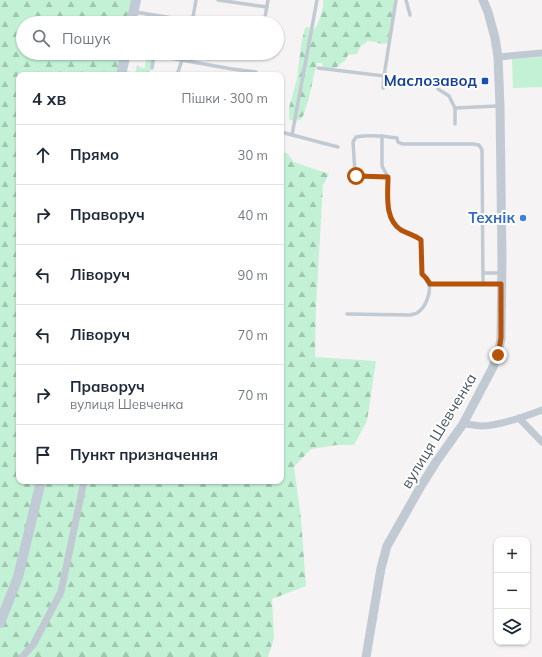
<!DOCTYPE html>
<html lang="uk">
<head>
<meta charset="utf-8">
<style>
  :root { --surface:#fff; --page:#f2f2f3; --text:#1f2937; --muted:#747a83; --line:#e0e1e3 }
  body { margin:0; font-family:Mulish,sans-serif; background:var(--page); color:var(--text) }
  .controls { position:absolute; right:12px; bottom:12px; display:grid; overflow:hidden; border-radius:8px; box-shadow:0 1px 3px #0004 }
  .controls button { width:36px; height:36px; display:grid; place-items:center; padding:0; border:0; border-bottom:1px solid var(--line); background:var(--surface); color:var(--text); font:20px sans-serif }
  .stop { position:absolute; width:12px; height:12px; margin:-9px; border:3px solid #b45309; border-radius:50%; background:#fff }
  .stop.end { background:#b45309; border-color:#fff; box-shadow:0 1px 4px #0008 }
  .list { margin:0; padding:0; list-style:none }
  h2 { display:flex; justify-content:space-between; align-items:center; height:52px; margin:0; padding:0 16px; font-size:17px }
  h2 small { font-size:13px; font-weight:400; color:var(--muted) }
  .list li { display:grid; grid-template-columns:26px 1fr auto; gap:12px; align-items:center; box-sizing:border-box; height:60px; padding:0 16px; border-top:1px solid var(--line) }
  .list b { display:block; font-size:15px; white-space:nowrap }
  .list p { margin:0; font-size:13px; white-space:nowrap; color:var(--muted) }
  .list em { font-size:13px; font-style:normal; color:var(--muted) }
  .icon { flex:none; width:22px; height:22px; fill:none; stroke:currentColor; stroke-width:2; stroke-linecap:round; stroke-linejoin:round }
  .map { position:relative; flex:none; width:542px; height:657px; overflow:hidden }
  .search { position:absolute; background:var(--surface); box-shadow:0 1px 3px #0004; left:16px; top:16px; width:268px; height:44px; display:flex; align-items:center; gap:10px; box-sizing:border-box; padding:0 14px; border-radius:22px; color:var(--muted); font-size:15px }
  .panel { position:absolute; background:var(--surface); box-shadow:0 1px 3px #0004; left:16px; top:72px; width:268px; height:412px; border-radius:8px }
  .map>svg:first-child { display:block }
  .grass { fill:#c3f1d5 }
  .forest { fill:url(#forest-firs) }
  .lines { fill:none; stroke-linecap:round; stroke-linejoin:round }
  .service { stroke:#c1cad2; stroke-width:3.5 }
  .minor { stroke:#c1cad2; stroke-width:7 }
  .tertiary { stroke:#c1cad2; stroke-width:9 }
  .secondary { stroke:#c1cbd6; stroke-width:10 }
  .route { stroke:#b45309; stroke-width:5 }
  .transit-dot { fill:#1a4fb4; stroke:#fff; stroke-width:1.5 }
  .shop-dot { fill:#3f7fe0; stroke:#fff; stroke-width:1.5 }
  .labels { text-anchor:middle; stroke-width:4; stroke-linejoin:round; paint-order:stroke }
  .transit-label { font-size:15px; font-weight:bold; fill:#164399; stroke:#fff; text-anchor:end }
  .shop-label { font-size:15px; font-weight:bold; fill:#366cbe; stroke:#fff; text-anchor:end }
  .street-label { font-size:15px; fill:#4a5661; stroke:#fff }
</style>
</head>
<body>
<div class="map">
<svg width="542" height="657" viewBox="0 0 542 657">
  <defs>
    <pattern id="forest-firs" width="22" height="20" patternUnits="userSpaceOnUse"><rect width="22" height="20" fill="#c3f1d5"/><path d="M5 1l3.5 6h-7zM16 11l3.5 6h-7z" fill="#a0c6b0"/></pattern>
  </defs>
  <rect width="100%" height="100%" fill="#f5f3f3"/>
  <polygon class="grass" points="542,57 542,87 513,88 512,59"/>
  <g class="forest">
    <polygon points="0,0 131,0 126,23 23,23 23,53 121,53 117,75 19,75 19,481 281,481 281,153 287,153 294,162 329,174 323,185 316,306 315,357 376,361 367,421 354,445 337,445 311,449 294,467 301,519 306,586 272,599 274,638 268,657 0,657"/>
    <path d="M323 0H396L388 43 382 44 375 42 368 41 360 47 357 54 348 55 345 61C341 62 340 65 337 67 332 69 327 68 323 67L322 63H317C312 79 311 95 305 110 304 113 303 117 301 119 298 121 292 121 289 119V108L297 79 301 45 305 28 307 27 315 29C319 21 324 10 323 0Z"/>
    <path d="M144 16C148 15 156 17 161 18V20L179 23H141V17Z"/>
    <polygon points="144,53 154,53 150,71 145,75 126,75 127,71 135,73 137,66 142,68 145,68 146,59"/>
  </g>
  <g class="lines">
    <g class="service">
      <polyline points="218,0 267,7"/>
      <polyline points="406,0 410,15"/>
      <polyline points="135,12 173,18 193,23"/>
      <polyline points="192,23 196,0"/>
      <polyline points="264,23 268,0"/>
      <polyline points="142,53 232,69 256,72"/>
      <polyline points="152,68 154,55"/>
      <polyline points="318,68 384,76"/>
      <polyline points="177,75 182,60"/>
      <polyline points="383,88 384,76 396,0"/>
      <polyline points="438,89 449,96 455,108"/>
      <polyline points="455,124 455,108 498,106"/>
      <polyline points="281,132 338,147"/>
      <polyline points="292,135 317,0"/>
      <path d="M388 177 356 175 355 173 353 142 356 137C367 135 385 136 397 138L398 142 402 144H473L479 145 482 150 483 284"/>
      <polyline points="483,273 501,273"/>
      <polyline points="429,284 500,284"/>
      <path d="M347 314 411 315C413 314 415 314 417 313 425 308 431 294 429 285 429 280 425 277 422 274L421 240 415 236 400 230 391 218 388 210V177L382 166V136"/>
    </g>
    <g class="minor">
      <polyline points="498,57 542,53"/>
      <polyline points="519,418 542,442"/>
      <path d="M463 424C470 424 476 426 483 426 502 425 524 417 542 410"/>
      <polyline points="22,657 33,645 61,592 84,481"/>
    </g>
    <polyline class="tertiary" points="366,657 381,568 387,546 421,486 436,462 463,424 492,369 498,355 501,338 502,259 500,106 498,57 495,38 488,12 483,0"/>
    <g class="secondary">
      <polyline points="131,23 136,0"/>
      <polyline points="121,75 126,53"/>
      <polyline points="0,623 18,577 41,481"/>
    </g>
  </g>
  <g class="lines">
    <path class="route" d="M356 176 388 177C388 194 384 219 401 230 408 234 415 235 421 240L422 274 426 278 430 284H501V338L498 355"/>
  </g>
  <rect class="transit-dot" x="481" y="77" width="8" height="8" rx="2"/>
  <circle class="shop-dot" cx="523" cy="218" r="4"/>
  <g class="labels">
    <g class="transit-label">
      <text x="477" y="86">Маслозавод</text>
    </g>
    <g class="shop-label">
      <text x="515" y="223">Технік</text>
    </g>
    <g class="street-label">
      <text transform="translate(439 431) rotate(-59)" y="5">вулиця Шевченка</text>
    </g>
  </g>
</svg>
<div class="controls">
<button>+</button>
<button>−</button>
<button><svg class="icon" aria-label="layers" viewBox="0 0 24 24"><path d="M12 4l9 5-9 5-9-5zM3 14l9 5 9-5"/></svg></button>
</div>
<div class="stop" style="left:356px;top:176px"></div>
<div class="stop end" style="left:498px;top:355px"></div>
<div class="search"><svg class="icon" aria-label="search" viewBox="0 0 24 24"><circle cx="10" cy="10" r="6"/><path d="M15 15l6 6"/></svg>Пошук</div>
<section class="panel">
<h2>4 хв<small>Пішки · 300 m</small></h2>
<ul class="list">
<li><svg class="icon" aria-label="ahead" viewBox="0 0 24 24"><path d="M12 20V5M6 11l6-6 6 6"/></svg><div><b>Прямо</b></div><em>30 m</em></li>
<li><svg class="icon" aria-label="right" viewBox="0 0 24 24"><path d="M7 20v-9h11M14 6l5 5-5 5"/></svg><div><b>Праворуч</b></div><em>40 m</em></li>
<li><svg class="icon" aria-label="left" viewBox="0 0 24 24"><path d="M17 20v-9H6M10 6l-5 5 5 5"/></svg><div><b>Ліворуч</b></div><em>90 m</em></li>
<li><svg class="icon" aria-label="left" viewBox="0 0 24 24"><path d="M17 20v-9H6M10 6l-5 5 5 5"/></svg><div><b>Ліворуч</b></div><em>70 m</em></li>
<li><svg class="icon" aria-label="right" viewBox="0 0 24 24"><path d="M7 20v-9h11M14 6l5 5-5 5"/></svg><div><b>Праворуч</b><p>вулиця Шевченка</p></div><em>70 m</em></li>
<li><svg class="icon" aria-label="arrive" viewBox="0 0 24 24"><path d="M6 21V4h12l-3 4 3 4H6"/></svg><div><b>Пункт призначення</b></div></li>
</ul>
</section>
</div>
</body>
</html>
